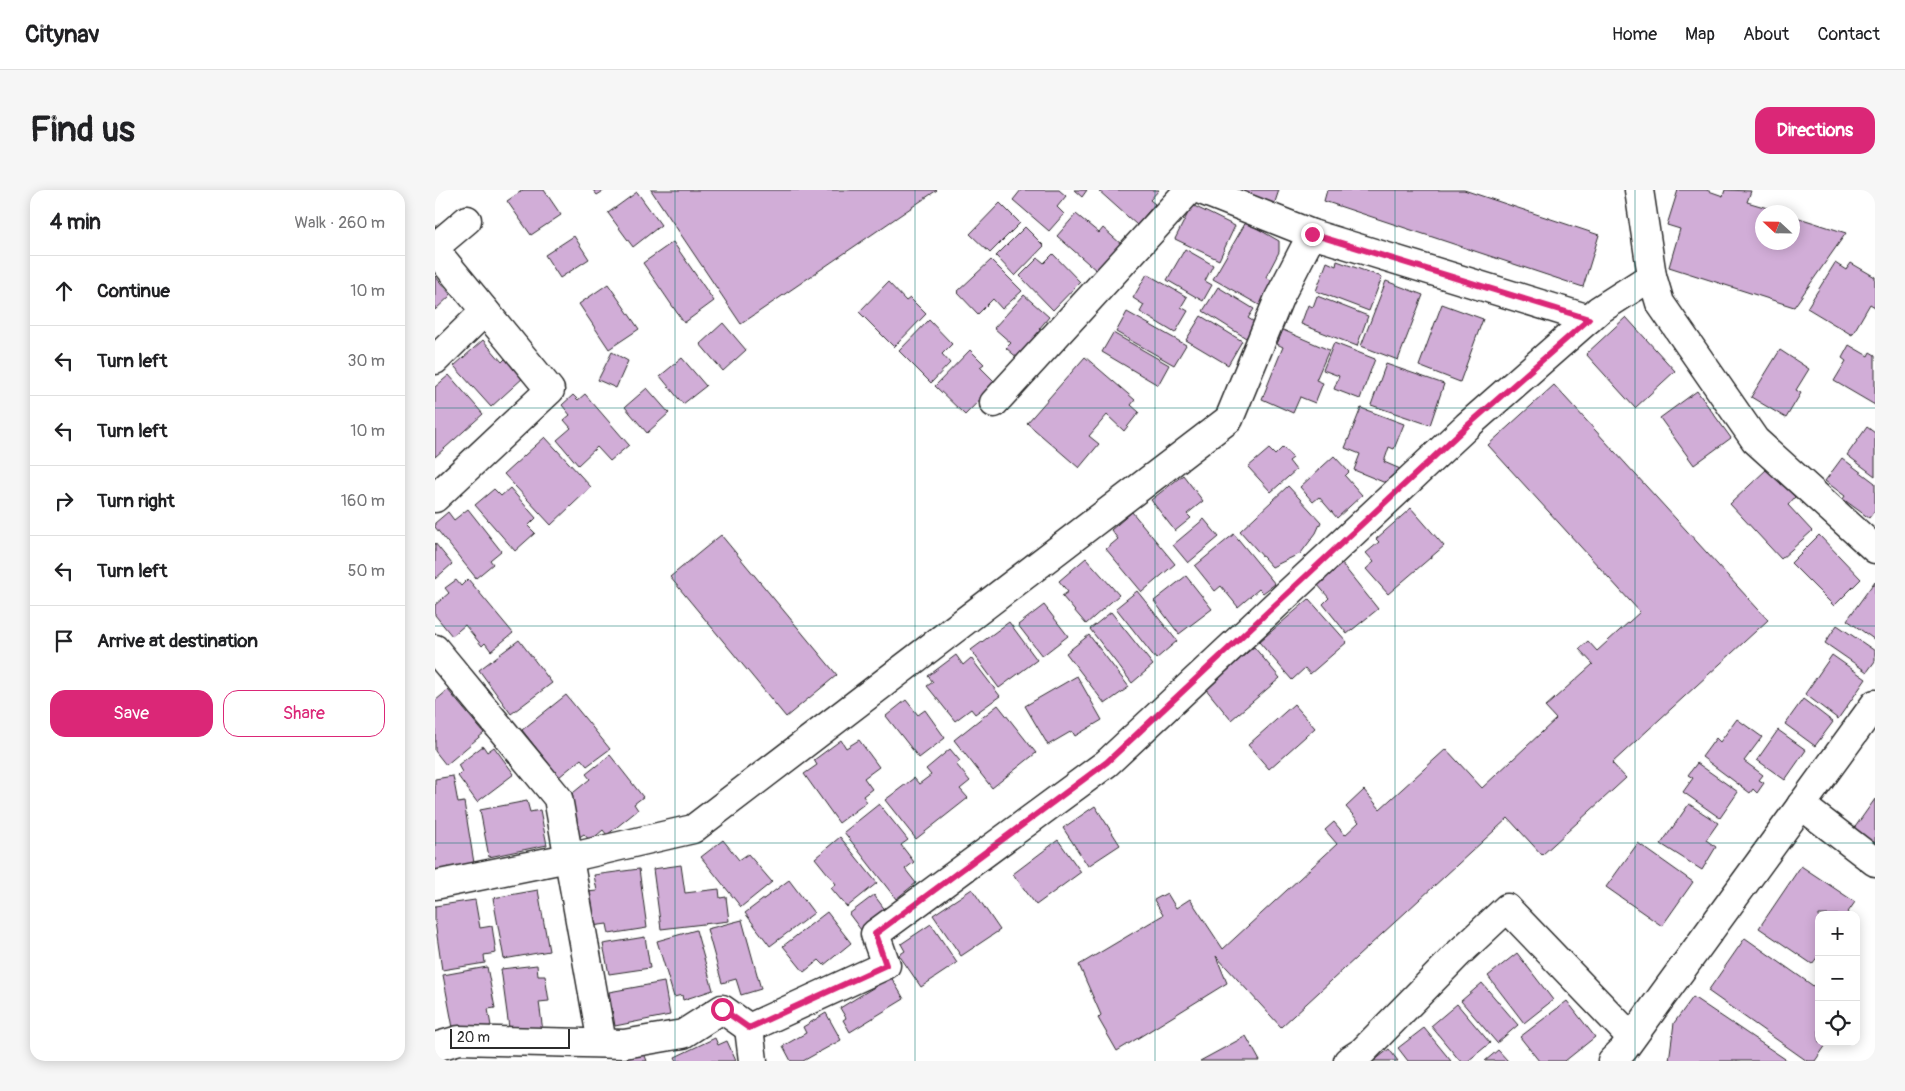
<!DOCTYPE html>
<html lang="en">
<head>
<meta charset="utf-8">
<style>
  :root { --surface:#fff; --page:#f6f6f6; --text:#202124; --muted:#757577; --line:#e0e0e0; --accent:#db2777 }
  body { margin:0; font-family:Pangolin,sans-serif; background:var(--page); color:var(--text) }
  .controls { position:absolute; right:15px; bottom:15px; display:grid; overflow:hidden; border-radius:10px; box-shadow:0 2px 12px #0003 }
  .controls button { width:45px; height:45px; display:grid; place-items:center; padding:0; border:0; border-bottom:1px solid var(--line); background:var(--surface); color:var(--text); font:25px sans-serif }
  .compass { position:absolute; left:1320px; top:15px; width:45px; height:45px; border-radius:50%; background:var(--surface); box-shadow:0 2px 12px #0003; rotate:292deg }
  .scale { position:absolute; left:15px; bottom:12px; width:120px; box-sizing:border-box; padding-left:5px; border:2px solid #2b2b2b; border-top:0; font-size:14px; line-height:18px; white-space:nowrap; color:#2b2b2b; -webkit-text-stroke:4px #fff; paint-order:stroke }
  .stop { position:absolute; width:15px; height:15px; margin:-11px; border:4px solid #db2777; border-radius:50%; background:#fff }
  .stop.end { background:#db2777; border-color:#fff; box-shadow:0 1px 5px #0008 }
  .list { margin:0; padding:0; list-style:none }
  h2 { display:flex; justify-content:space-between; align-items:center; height:65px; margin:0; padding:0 20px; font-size:21px }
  h2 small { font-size:16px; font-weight:400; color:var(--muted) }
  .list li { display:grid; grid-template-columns:32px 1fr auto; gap:15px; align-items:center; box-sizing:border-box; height:70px; padding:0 20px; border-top:1px solid var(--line) }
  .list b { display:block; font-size:19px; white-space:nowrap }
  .list em { font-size:16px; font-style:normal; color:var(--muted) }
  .actions { display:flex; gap:10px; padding:15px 20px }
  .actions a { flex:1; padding:11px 0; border:1px solid var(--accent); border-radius:15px; text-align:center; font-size:18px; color:var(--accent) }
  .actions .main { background:var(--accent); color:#fff }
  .icon { flex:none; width:28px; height:28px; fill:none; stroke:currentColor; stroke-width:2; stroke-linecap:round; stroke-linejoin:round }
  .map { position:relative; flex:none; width:1440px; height:871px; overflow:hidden; border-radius:15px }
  header { display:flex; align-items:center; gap:30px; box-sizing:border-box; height:70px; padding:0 25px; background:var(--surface); border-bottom:1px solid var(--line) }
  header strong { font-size:24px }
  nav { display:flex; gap:28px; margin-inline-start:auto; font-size:18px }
  .intro { display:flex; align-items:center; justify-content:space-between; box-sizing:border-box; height:120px; padding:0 30px }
  h1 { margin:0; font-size:35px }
  .button { padding:12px 22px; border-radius:15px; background:var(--accent); color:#fff; font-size:18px; font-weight:700 }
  main { display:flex; gap:30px; padding:0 30px }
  aside { flex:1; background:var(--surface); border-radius:15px; box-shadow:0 2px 12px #0003 }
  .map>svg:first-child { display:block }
  .building { fill:#d1add7; stroke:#2b2b2b }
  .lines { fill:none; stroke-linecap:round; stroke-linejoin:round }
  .minor-casing { stroke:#2b2b2b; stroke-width:31 }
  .minor { stroke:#fff; stroke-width:28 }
  .route { stroke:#db2777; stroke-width:6 }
  .grid { fill:none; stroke:#0f766e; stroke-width:1; stroke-opacity:0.55 }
</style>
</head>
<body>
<header>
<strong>Citynav</strong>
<nav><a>Home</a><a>Map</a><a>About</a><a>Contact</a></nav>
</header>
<div class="intro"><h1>Find us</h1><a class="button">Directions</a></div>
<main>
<aside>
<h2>4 min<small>Walk · 260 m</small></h2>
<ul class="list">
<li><svg class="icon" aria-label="ahead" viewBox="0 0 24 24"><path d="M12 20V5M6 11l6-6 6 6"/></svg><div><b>Continue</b></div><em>10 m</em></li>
<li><svg class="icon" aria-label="left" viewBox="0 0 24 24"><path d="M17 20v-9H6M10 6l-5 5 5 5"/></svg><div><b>Turn left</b></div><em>30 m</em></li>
<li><svg class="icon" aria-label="left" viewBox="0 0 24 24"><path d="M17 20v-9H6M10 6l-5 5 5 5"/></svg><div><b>Turn left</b></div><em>10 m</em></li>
<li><svg class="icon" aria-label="right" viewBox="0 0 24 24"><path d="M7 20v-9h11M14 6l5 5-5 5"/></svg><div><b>Turn right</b></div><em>160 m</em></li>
<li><svg class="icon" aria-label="left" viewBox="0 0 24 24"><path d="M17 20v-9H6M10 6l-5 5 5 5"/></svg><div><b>Turn left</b></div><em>50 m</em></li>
<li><svg class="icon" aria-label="arrive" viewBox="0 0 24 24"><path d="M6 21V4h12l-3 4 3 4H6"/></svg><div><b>Arrive at destination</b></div></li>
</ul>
<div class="actions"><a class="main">Save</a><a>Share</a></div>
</aside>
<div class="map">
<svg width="1440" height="871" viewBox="0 0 1440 871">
  <rect width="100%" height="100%" fill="#fff"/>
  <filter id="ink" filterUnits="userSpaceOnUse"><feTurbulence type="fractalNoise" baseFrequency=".02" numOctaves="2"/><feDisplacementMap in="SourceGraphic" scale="10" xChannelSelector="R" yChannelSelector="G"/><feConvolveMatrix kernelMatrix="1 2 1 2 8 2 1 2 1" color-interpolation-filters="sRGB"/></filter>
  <g filter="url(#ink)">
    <g class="building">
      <polygon points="88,0 109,0 126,25 96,45 72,11"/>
      <polygon points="158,0 170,0 162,5"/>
      <polygon points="216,0 502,0 306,134"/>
      <polygon points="586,0 624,0 631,6 622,17 629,24 614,41 578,10"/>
      <polygon points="639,0 652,0 647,7"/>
      <polygon points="663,0 724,0 715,10 720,14 702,35"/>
      <polygon points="796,0 844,0 839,15"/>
      <polygon points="892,0 1029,0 1164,45 1148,97 889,11"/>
      <polygon points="1243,0 1271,0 1288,6 1290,0 1316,1 1312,12 1346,22 1328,22 1328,52 1358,52 1358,26 1411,43 1359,117 1234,77 1245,39 1232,35"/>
      <polygon points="202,2 226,35 198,57 173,23"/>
      <polygon points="565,13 585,33 555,63 535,44"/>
      <polygon points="757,15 800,36 784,70 740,49"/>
      <polygon points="641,24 664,43 668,38 686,54 662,81 622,46"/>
      <polygon points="811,32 844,51 844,62 831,87 839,92 826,116 778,89"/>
      <polygon points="590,37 609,56 580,86 561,66"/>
      <polygon points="139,46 154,69 125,88 110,65"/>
      <polygon points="238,52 279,111 249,133 208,73"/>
      <polygon points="750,59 778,75 770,91 777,95 768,111 732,90"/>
      <polygon points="618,64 645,92 618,120 585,86 603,68 609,73"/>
      <polygon points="556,70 587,101 567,119 558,109 543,124 522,102"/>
      <polygon points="902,71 947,87 934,121 881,101 892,72 901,76"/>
      <polygon points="1400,73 1411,80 1416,73 1440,87 1440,117 1435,114 1417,145 1372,118"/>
      <polygon points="712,84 752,107 746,117 753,121 740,143 705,122 709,115 698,108"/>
      <polygon points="0,86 16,105 0,120"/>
      <polygon points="951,91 988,105 963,170 926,156"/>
      <polygon points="453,92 471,111 475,108 491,124 459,157 424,122"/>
      <polygon points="173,94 204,139 174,159 144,114"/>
      <polygon points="783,97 819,119 813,128 821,133 811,148 768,121"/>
      <polygon points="589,105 614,127 604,139 608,143 584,169 571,158 576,153 559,138"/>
      <polygon points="882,106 933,126 922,156 866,134 873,115 878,117"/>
      <polygon points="1007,114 1048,129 1025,192 984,176"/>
      <polygon points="692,122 751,155 739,175 681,142"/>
      <polygon points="766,126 807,151 793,175 751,150"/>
      <polygon points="1191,127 1240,181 1200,218 1151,164"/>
      <polygon points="494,130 517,154 507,164 515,173 496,193 464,161"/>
      <polygon points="288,133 311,160 288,181 265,154"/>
      <polygon points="848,140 894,160 881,190 888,193 880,213 865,207 858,223 827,209 848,157 842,154"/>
      <polygon points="678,143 734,175 723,195 667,162"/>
      <polygon points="48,150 67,172 72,167 89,187 56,217 19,176"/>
      <polygon points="899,153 940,169 925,209 899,199 904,186 888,180"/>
      <polygon points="1414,155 1433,166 1435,162 1440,165 1440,215 1399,191 1411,171 1407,168"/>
      <polygon points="535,160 549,174 545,177 561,193 530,225 500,196"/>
      <polygon points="1345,160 1374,179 1361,200 1366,203 1351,228 1316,207"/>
      <polygon points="177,162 193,171 181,198 163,190"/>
      <polygon points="650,167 700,210 696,215 704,222 689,241 672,225 654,246 664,254 644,278 592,233"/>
      <polygon points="247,168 271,196 248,214 225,186"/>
      <polygon points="951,174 1009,194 995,235 936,215"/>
      <polygon points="14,185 48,224 0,267 0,197"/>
      <polygon points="1119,195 1333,430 1177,573 1191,588 1107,665 1073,628 846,837 781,766 792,793 682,861 663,828 666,825 644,775 728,725 719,710 732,703 741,718 755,709 788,759 902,654 890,640 899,632 910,645 924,632 911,617 929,600 945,619 1011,559 1047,598 1121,529 1110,517 1158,474 1144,459 1153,451 1162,461 1205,422 1053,255"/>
      <polygon points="212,198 234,223 212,243 190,217"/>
      <polygon points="1262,201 1296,248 1259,275 1225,228"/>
      <polygon points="150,204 194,255 175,271 162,257 143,275 122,250 136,238 129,230 135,225 127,215 138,205 143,210"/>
      <polygon points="926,218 969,234 959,259 954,257 949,272 970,281 953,294 919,280 925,264 910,258"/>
      <polygon points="1432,237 1440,243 1440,286 1412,265"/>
      <polygon points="110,247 156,297 116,335 69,284"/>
      <polygon points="848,257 858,268 854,271 861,280 836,302 813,277 834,259 840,265"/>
      <polygon points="899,266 914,282 910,286 927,305 902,328 884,307 878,312 865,297"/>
      <polygon points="1407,268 1440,293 1440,320 1434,328 1408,309 1410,306 1390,291"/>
      <polygon points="1333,278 1360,307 1353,315 1377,341 1346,369 1295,314"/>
      <polygon points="748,285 768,311 752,324 756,328 740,341 716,310"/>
      <polygon points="853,296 886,332 881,343 866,363 837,377 805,341"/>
      <polygon points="75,298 101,328 93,336 100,343 80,361 40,315 59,299 66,306"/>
      <polygon points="976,318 1009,356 953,404 931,379 939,372 931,363 944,352 941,349"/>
      <polygon points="33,319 66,361 55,370 58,374 41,388 0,337 0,333 13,322 19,330"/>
      <polygon points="697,322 740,374 707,402 671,359 683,349 676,340"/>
      <polygon points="769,329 784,347 753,373 738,355"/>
      <polygon points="799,344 840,394 828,403 824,399 803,417 786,396 780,401 760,376"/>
      <polygon points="286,345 402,485 351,527 235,387"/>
      <polygon points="1384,345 1426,389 1399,416 1356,373"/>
      <polygon points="0,353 17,374 0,389"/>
      <polygon points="651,368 684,405 651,434 627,406 633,402 624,391"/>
      <polygon points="907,374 943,419 912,444 888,414 894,408 882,394"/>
      <polygon points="751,386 777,419 744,444 719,411"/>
      <polygon points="33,389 78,443 56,461 50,453 47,456 30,435 17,446 0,425 0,415 14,403 10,398 21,390 26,396"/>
      <polygon points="1440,391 1440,450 1412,430"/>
      <polygon points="702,401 742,451 721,469 681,418"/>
      <polygon points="874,409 912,452 875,484 870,478 857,490 824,452"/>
      <polygon points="609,415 633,446 607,466 583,435"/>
      <polygon points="676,422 718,475 697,493 655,439"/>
      <polygon points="574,432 602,470 564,498 536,460"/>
      <polygon points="1402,435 1440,461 1440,471 1432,482 1390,453"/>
      <polygon points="654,445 694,497 670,514 631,463"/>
      <polygon points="84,450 117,493 76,524 44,480"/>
      <polygon points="819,457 845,488 796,530 770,498"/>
      <polygon points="521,465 528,475 536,468 565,506 540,524 536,519 520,531 492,496 498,492 493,486"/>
      <polygon points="1397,465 1431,489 1403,529 1370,504"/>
      <polygon points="642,486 667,530 640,546 637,541 613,555 590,516"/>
      <polygon points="13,500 49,543 11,575 0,561 0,511"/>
      <polygon points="131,505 175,559 152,576 146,569 124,587 87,540"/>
      <polygon points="1368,509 1398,532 1380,556 1350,534"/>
      <polygon points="471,510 483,525 490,520 510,548 484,568 451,526"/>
      <polygon points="859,514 880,538 834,579 813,555"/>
      <polygon points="563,515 601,563 557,598 519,550"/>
      <polygon points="1302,529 1327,547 1309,571 1328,585 1324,590 1329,593 1322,603 1318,599 1315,603 1267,567 1281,548 1285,552"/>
      <polygon points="1343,540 1371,560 1350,590 1322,570"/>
      <polygon points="406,550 411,558 424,550 444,577 429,588 437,599 428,606 432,612 404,633 369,584 382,575 379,570"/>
      <polygon points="48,556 52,562 59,557 79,584 42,612 23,586 27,582 23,575"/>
      <polygon points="515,559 525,571 521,574 535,591 525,599 533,608 481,649 450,610 479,588 484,594 496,585 491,579"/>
      <polygon points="175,565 208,607 199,614 203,620 172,645 168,640 155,651 149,644 143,648 133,607 155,589 151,584"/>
      <polygon points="1262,573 1303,602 1285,628 1248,602 1258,588 1253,585"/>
      <polygon points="18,586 23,613 29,612 39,673 0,680 0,589"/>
      <polygon points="1440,609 1440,656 1418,640"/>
      <polygon points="92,611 95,622 105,620 112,655 54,667 45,620"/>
      <polygon points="444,614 473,650 466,655 479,672 470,679 481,693 461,709 409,642"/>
      <polygon points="1254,614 1283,633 1271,650 1281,657 1267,680 1226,654"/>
      <polygon points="660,616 685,655 653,676 628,638"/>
      <polygon points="405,647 442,693 412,717 396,698 401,694 380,668"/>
      <polygon points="288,650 304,670 313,664 337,692 306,717 266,667"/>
      <polygon points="623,650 646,682 601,715 578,684"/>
      <polygon points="1203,653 1258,692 1227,736 1171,697"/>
      <polygon points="246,675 250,703 284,699 285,708 291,707 294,731 226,739 218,679"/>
      <polygon points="1366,676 1420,712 1411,725 1384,725 1384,765 1377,774 1324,738"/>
      <polygon points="204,679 212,738 174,744 172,734 157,736 152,702 162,701 159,685"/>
      <polygon points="354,690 379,723 335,756 310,723"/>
      <polygon points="537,699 565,740 526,766 498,725"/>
      <polygon points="103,700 114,761 69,769 58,708"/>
      <polygon points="439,705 451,721 426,740 414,724"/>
      <polygon points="40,710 45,738 57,736 61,763 49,765 50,773 7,780 0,732 0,716"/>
      <polygon points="392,722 416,753 389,775 384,770 369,782 348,756"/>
      <polygon points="307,730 326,799 306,805 301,789 287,793 272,739"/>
      <polygon points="496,734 522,773 486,797 464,765 470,761 466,754"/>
      <polygon points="261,740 278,800 248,810 247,805 239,807 222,751"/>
      <polygon points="210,747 215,778 174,784 168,754"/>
      <polygon points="1310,748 1384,800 1384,852 1393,852 1380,871 1372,871 1273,801"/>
      <polygon points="1082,763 1118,810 1089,833 1053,786"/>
      <polygon points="102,775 103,786 110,786 114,811 104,812 108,841 75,845 66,779"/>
      <polygon points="52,777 60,818 53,819 56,836 19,843 8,785"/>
      <polygon points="456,787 469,809 415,842 408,830 411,828 405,818"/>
      <polygon points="229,792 235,825 180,836 174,802"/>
      <polygon points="1047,793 1083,835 1062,853 1026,811"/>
      <polygon points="1258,807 1353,871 1234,871 1239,833"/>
      <polygon points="1132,811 1160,847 1130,871 1104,871 1085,847"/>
      <polygon points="1022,814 1055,853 1033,871 1025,871 996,836"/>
      <polygon points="391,823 406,850 368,871 356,871 348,856 371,843 368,837"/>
      <polygon points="989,838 1016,871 973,871 963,858"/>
      <polygon points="811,846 825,871 765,871"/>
      <polygon points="280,848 283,855 292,851 301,871 242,871 240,867"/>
      <polygon points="954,859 963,871 939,871"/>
      <polygon points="1063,860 1073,871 1050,871"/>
      <polygon points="209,863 212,871 187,871 187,869"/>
    </g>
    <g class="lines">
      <g class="minor-casing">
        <g id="minor">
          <polyline points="766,0 877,44 1154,129"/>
          <polyline points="1204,0 1217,86 1225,113 1320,250 1440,359"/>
          <polyline points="0,57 32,30"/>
          <polyline points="0,60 115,200 0,308"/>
          <polyline points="0,170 50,121"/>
          <polyline points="559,213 754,0"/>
          <polyline points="0,459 123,608 167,853"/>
          <polyline points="1366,615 1440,672"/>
          <polyline points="0,695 133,668 258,639 794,229 844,108 877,44"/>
          <polyline points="314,838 318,871"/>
          <polyline points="0,857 24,850 189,854 248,844 287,819 314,838 451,775 440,744 672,573 1032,236 1164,120 1217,86"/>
          <polyline points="913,871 927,862 1024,763 1072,718 1196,847"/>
          <polyline points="1177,871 1188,860 1440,514"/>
        </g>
      </g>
      <use href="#minor" class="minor"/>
    </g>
  </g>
  <g class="lines" filter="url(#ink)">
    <polyline class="route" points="287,819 314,838 451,775 440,744 672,572 1032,236 1154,129 877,44"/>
  </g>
  <path class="grid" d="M240 0V871M480 0V871M720 0V871M960 0V871M1200 0V871M0 218H1440M0 436H1440M0 653H1440"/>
</svg>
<div class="controls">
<button>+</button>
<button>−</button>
<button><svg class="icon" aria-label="locate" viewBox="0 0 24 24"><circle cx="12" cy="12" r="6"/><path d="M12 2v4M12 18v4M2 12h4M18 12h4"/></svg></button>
</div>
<svg class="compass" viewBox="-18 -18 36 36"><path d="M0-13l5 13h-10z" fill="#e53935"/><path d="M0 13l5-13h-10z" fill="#757577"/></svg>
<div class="scale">20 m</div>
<div class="stop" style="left:287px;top:819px"></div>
<div class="stop end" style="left:877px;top:44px"></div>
</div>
</main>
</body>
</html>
